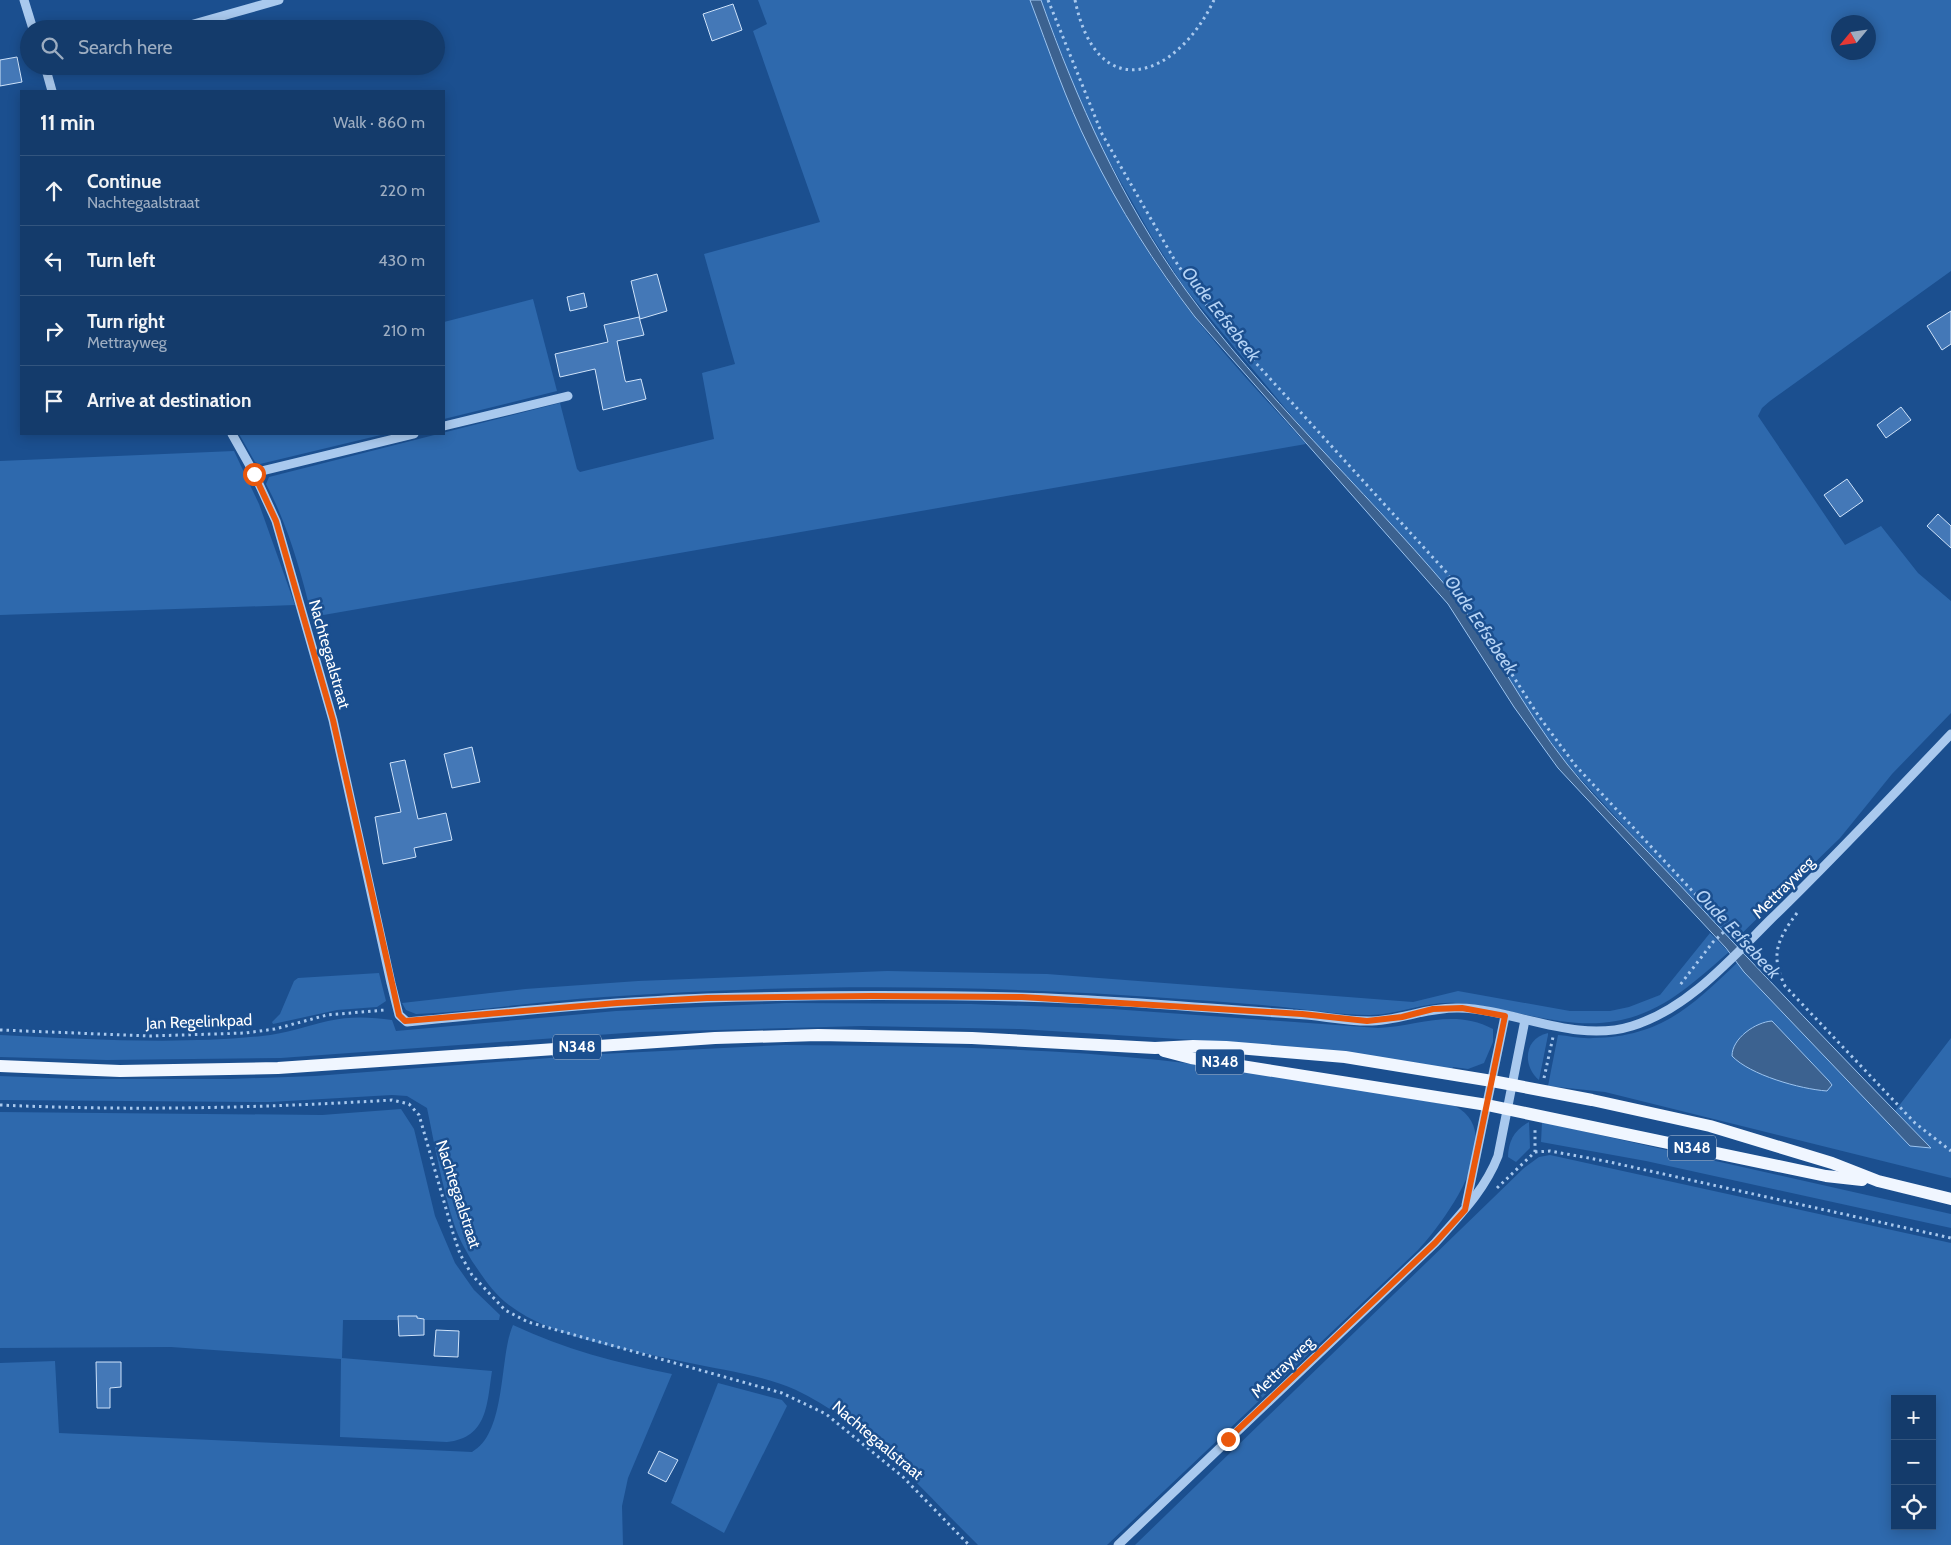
<!DOCTYPE html>
<html lang="en">
<head>
<meta charset="utf-8">
<style>
  :root { --surface:#143b6b; --page:#214673; --text:#f1f3f6; --muted:#9dadc1; --line:#33557e }
  body { margin:0; font-family:Cabin,sans-serif; background:var(--page); color:var(--text) }
  .controls { position:absolute; right:15px; bottom:15px; display:grid; overflow:hidden; border-radius:0px; box-shadow:0 2px 12px #0003 }
  .controls button { width:45px; height:45px; display:grid; place-items:center; padding:0; border:0; border-bottom:1px solid var(--line); background:var(--surface); color:var(--text); font:25px sans-serif }
  .compass { position:absolute; left:1831px; top:15px; width:45px; height:45px; border-radius:50%; background:var(--surface); box-shadow:0 2px 12px #0003; rotate:241deg }
  .stop { position:absolute; width:15px; height:15px; margin:-11px; border:4px solid #ea580c; border-radius:50%; background:#fff }
  .stop.end { background:#ea580c; border-color:#fff; box-shadow:0 1px 5px #0008 }
  .list { margin:0; padding:0; list-style:none }
  h2 { display:flex; justify-content:space-between; align-items:center; height:65px; margin:0; padding:0 20px; font-size:21px }
  h2 small { font-size:16px; font-weight:400; color:var(--muted) }
  .list li { display:grid; grid-template-columns:32px 1fr auto; gap:15px; align-items:center; box-sizing:border-box; height:70px; padding:0 20px; border-top:1px solid var(--line) }
  .list b { display:block; font-size:19px; white-space:nowrap }
  .list p { margin:0; font-size:16px; white-space:nowrap; color:var(--muted) }
  .list em { font-size:16px; font-style:normal; color:var(--muted) }
  .icon { flex:none; width:28px; height:28px; fill:none; stroke:currentColor; stroke-width:2; stroke-linecap:round; stroke-linejoin:round }
  .map { position:relative; flex:none; width:1951px; height:1545px; overflow:hidden }
  .search { position:absolute; background:var(--surface); box-shadow:0 2px 12px #0003; left:20px; top:20px; width:425px; height:55px; display:flex; align-items:center; gap:12px; box-sizing:border-box; padding:0 18px; border-radius:28px; color:var(--muted); font-size:19px }
  .panel { position:absolute; background:var(--surface); box-shadow:0 2px 12px #0003; left:20px; top:90px; width:425px; height:345px; border-radius:0px }
  .map>svg:first-child { display:block }
  .green { fill:#2e69ad; fill-rule:evenodd }
  .water { fill:#3c6290; stroke:#9cc4f0 }
  .building { fill:#4478b7; stroke:#cfe3fa }
  .lines { fill:none; stroke-linecap:round; stroke-linejoin:round }
  .path { stroke:#a9c9ee; stroke-width:3; stroke-dasharray:2.5 4; stroke-linecap:butt }
  .minor { stroke:#a9c9ee; stroke-width:9 }
  .major { stroke:#f0f6ff; stroke-width:12 }
  .route { stroke:#ea580c; stroke-width:6 }
  .labels { text-anchor:middle; stroke-width:5; stroke-linejoin:round; paint-order:stroke }
  .shield { fill:#1b4f8f; stroke:#bbcadd; stroke-width:1 }
  .shield-label { font-size:15px; font-weight:bold; fill:#fff }
  .street-label { font-size:16px; fill:#fff; stroke:#1b4f8f }
  .water-label { font-size:18px; font-style:italic; fill:#b5d3f5; stroke:#1b4f8f }
</style>
</head>
<body>
<div class="map">
<svg width="1951" height="1545" viewBox="0 0 1951 1545">
  <rect width="100%" height="100%" fill="#1b4f8f"/>
  <g class="green">
    <path d="M758 0H1030C1068 102 1110 202 1175 291 1214 345 1261 394 1306 444L312 617C301 572 288 525 266 484L269 477 560 403 577 469 580 472 714 439 702 373 735 364 704 254 820 222 753 31 767 24Z"/>
    <path d="M1041 0H1951V271L1770 401 1762 408 1758 416 1845 545 1881 526 1918 573 1951 601V713L1892 774 1840 838 1732 943 1567 764 1542 730 1460 604 1376 507 1316 445 1184 287 1152 237 1097 140 1067 68ZM1838 22H1868V52H1838Z"/>
    <polygon points="533,299 557,391 444,419 444,322"/>
    <polygon points="239,434 385,434 260,464 255,462"/>
    <polygon points="234,451 259,504 295,605 0,615 0,461"/>
    <path d="M1710 933 1729 952C1694 982 1663 1013 1616 1021 1563 1031 1509 1006 1456 1003 1426 1001 1399 1015 1370 1015 1334 1015 1298 1008 1262 1005 1189 999 1115 994 1041 991 895 984 749 987 604 997 541 1001 479 1011 416 1014L406 1010 402 1003 525 989 638 981 887 971 1047 974 1413 1002 1458 991 1570 1011H1610L1629 1007 1660 995Z"/>
    <path d="M1738 962 1744 972 1857 1087 1896 1132 1931 1148 1895 1111 1951 1038V1178L1605 1092 1548 1086 1558 1035C1570 1036 1581 1039 1593 1038 1661 1037 1692 1006 1738 962ZM1772 1021 1829 1081 1831 1085 1827 1091C1795 1088 1763 1076 1736 1060Z"/>
    <polygon points="379,973 386,1001 377,1007 337,1010 273,1024 272,1022 280,1014 294,981 298,978"/>
    <path d="M786 1003 971 1004 1112 1009 1378 1028C1418 1026 1454 1008 1493 1029V1042L1484 1063 1468 1069 1453 1067 1452 1069 1226 1042 1020 1029 862 1026 639 1032 281 1058 107 1060 0 1057V1035C84 1039 178 1045 262 1036 284 1034 306 1026 328 1021 350 1016 371 1017 392 1020L396 1031 616 1011Z"/>
    <path d="M1548 1033V1035L1539 1080C1522 1066 1524 1038 1548 1033Z"/>
    <path d="M784 1045C909 1046 1035 1047 1159 1060 1258 1071 1356 1089 1455 1106 1509 1134 1445 1221 1418 1250L1107 1545H978C922 1490 868 1424 796 1390 762 1375 722 1370 685 1362 631 1350 553 1339 509 1305 493 1293 483 1277 472 1261 465 1249 458 1237 454 1224 442 1186 435 1147 427 1108L407 1096 392 1095 270 1102 0 1100V1076L75 1079H230L315 1076 601 1054Z"/>
    <path d="M401 1109 414 1129 435 1216 455 1263 474 1290 500 1315 499 1320H343L342 1358 492 1371C487 1403 488 1438 447 1442L340 1437 341 1359 171 1347 0 1348V1112L322 1115Z"/>
    <path d="M1529 1122 1530 1148 1516 1162 1508 1157C1508 1141 1515 1129 1529 1122Z"/>
    <polygon points="1542,1122 1951,1214 1951,1228 1646,1161 1541,1142"/>
    <path d="M1550 1155 1951 1243V1545H1135L1524 1168 1539 1157ZM1895 1399H1932V1526H1895Z"/>
    <path d="M513 1325C564 1349 617 1363 672 1374L628 1478 622 1506 623 1545H0V1363L55 1361 59 1433 472 1452C507 1433 499 1356 513 1325Z"/>
    <polygon points="718,1383 782,1400 787,1406 724,1533 671,1503"/>
  </g>
  <g class="water">
    <path d="M1030 0H1041C1077 101 1122 201 1185 289 1263 396 1361 486 1447 587 1492 642 1522 708 1567 764 1600 805 1640 843 1677 882 1760 972 1845 1060 1931 1148L1910 1146 1744 972 1726 948 1558 768 1514 707 1448 604 1195 317C1155 265 1119 208 1090 149 1066 101 1049 50 1030 0Z"/>
    <path d="M1772 1021 1829 1081 1832 1085 1827 1091C1800 1089 1750 1075 1732 1056 1732 1038 1756 1022 1772 1021Z"/>
  </g>
  <g class="building">
    <polygon points="733,4 742,30 712,41 703,14"/>
    <polygon points="17,57 22,82 0,86 0,60"/>
    <polygon points="657,274 667,311 640,319 631,281"/>
    <polygon points="584,293 587,307 570,311 567,297"/>
    <polygon points="1951,311 1951,344 1942,350 1927,326"/>
    <polygon points="639,317 644,335 617,341 625,380 626,382 641,379 646,399 603,410 595,369 560,377 555,354 608,342 604,325"/>
    <polygon points="1901,407 1911,420 1886,438 1877,425"/>
    <polygon points="1847,479 1863,501 1840,517 1824,495"/>
    <polygon points="1938,514 1951,526 1951,548 1927,526"/>
    <polygon points="472,747 480,782 452,788 444,754"/>
    <polygon points="405,760 418,819 446,813 452,840 414,848 416,857 383,864 375,817 401,812 390,763"/>
    <polygon points="398,1316 417,1316 417,1318 424,1319 424,1335 399,1336"/>
    <polygon points="436,1330 459,1331 458,1357 434,1356"/>
    <polygon points="96,1362 121,1362 121,1387 110,1388 110,1408 97,1408"/>
    <polygon points="659,1451 678,1460 666,1482 648,1473"/>
  </g>
  <g class="lines">
    <g class="path">
      <polyline points="1048,0 1102,134 1174,259 1198,295 1254,361 1447,573 1538,715 1575,765 1725,926 1726,930 1713,942 1680,985"/>
      <path d="M1075 0C1097 107 1177 78 1214 0"/>
      <path d="M1797 913C1777 940 1770 955 1785 986L1915 1123 1951 1151"/>
      <polyline points="0,1030 150,1036 245,1033 275,1029 327,1015 385,1010"/>
      <polyline points="1544,1078 1553,1037"/>
      <path d="M0 1105C131 1111 261 1108 392 1100L409 1104 419 1115 453 1233 460 1254 472 1275 505 1310 528 1322 782 1393 826 1414 903 1477 969 1545"/>
      <polyline points="1535,1152 1550,1151 1605,1161 1951,1238"/>
      <polyline points="1497,1188 1535,1152 1535,1128"/>
    </g>
    <g class="minor">
      <polyline points="24,0 33,29"/>
      <polyline points="176,29 279,0"/>
      <polyline points="45,66 52,91"/>
      <polyline points="444,426 568,396"/>
      <path d="M232 434 254 473 276 521 333 720 391 983 399 1015 407 1022C507 1012 607 1002 707 998 810 995 914 995 1017 997 1109 999 1201 1008 1293 1014 1318 1015 1343 1021 1368 1021 1399 1021 1427 1007 1459 1008 1514 1009 1575 1044 1632 1026 1687 1009 1730 960 1770 920 1832 860 1891 797 1951 734"/>
      <polyline points="254,473 414,434"/>
      <polyline points="1466,1205 1505,1016"/>
      <path d="M1118 1545 1435 1243C1459 1216 1485 1190 1498 1156L1525 1020"/>
    </g>
    <g class="major">
      <polyline points="1164,1051 1191,1058 1487,1105 1826,1176 1862,1180"/>
      <polyline points="0,1066 120,1071 278,1068 715,1038 818,1035 972,1038 1155,1048 1193,1046 1226,1047 1345,1057 1492,1081 1592,1100 1710,1126 1832,1163 1878,1181 1951,1199"/>
    </g>
  </g>
  <g class="lines">
    <polyline class="route" points="254,474 276,521 333,720 392,983 399,1015 405,1021 617,1003 707,998 871,996 1022,997 1302,1014 1367,1021 1402,1017 1433,1009 1462,1008 1505,1016 1465,1210 1435,1243 1228,1439"/>
  </g>
  <g class="labels">
    <g class="shield">
      <rect x="553" y="1034.5" width="48" height="25" rx="4"/>
      <rect x="1196" y="1049.5" width="48" height="25" rx="4"/>
      <rect x="1668" y="1135.5" width="48" height="25" rx="4"/>
    </g>
    <g class="shield-label">
      <text x="577" y="1052">N348</text>
      <text x="1220" y="1067">N348</text>
      <text x="1692" y="1153">N348</text>
    </g>
    <g class="street-label">
      <text transform="translate(330 654) rotate(74)" y="6">Nachtegaalstraat</text>
      <text transform="translate(1783 887) rotate(-45)" y="6">Mettrayweg</text>
      <text transform="translate(199 1021) rotate(-2)" y="6">Jan Regelinkpad</text>
      <text transform="translate(459 1194) rotate(72)" y="6">Nachtegaalstraat</text>
      <text transform="translate(1282 1367) rotate(-44)" y="6">Mettrayweg</text>
      <text transform="translate(878 1440) rotate(40)" y="6">Nachtegaalstraat</text>
    </g>
    <g class="water-label">
      <text transform="translate(1221 314) rotate(52)" y="6">Oude Eefsebeek</text>
      <text transform="translate(1481 625) rotate(56)" y="6">Oude Eefsebeek</text>
      <text transform="translate(1738 934) rotate(47)" y="6">Oude Eefsebeek</text>
    </g>
  </g>
</svg>
<div class="controls">
<button>+</button>
<button>−</button>
<button><svg class="icon" aria-label="locate" viewBox="0 0 24 24"><circle cx="12" cy="12" r="6"/><path d="M12 2v4M12 18v4M2 12h4M18 12h4"/></svg></button>
</div>
<svg class="compass" viewBox="-18 -18 36 36"><path d="M0-13l5 13h-10z" fill="#e53935"/><path d="M0 13l5-13h-10z" fill="#9dadc1"/></svg>
<div class="stop" style="left:254px;top:474px"></div>
<div class="stop end" style="left:1228px;top:1439px"></div>
<div class="search"><svg class="icon" aria-label="search" viewBox="0 0 24 24"><circle cx="10" cy="10" r="6"/><path d="M15 15l6 6"/></svg>Search here</div>
<section class="panel">
<h2>11 min<small>Walk · 860 m</small></h2>
<ul class="list">
<li><svg class="icon" aria-label="ahead" viewBox="0 0 24 24"><path d="M12 20V5M6 11l6-6 6 6"/></svg><div><b>Continue</b><p>Nachtegaalstraat</p></div><em>220 m</em></li>
<li><svg class="icon" aria-label="left" viewBox="0 0 24 24"><path d="M17 20v-9H6M10 6l-5 5 5 5"/></svg><div><b>Turn left</b></div><em>430 m</em></li>
<li><svg class="icon" aria-label="right" viewBox="0 0 24 24"><path d="M7 20v-9h11M14 6l5 5-5 5"/></svg><div><b>Turn right</b><p>Mettrayweg</p></div><em>210 m</em></li>
<li><svg class="icon" aria-label="arrive" viewBox="0 0 24 24"><path d="M6 21V4h12l-3 4 3 4H6"/></svg><div><b>Arrive at destination</b></div></li>
</ul>
</section>
</div>
</body>
</html>
